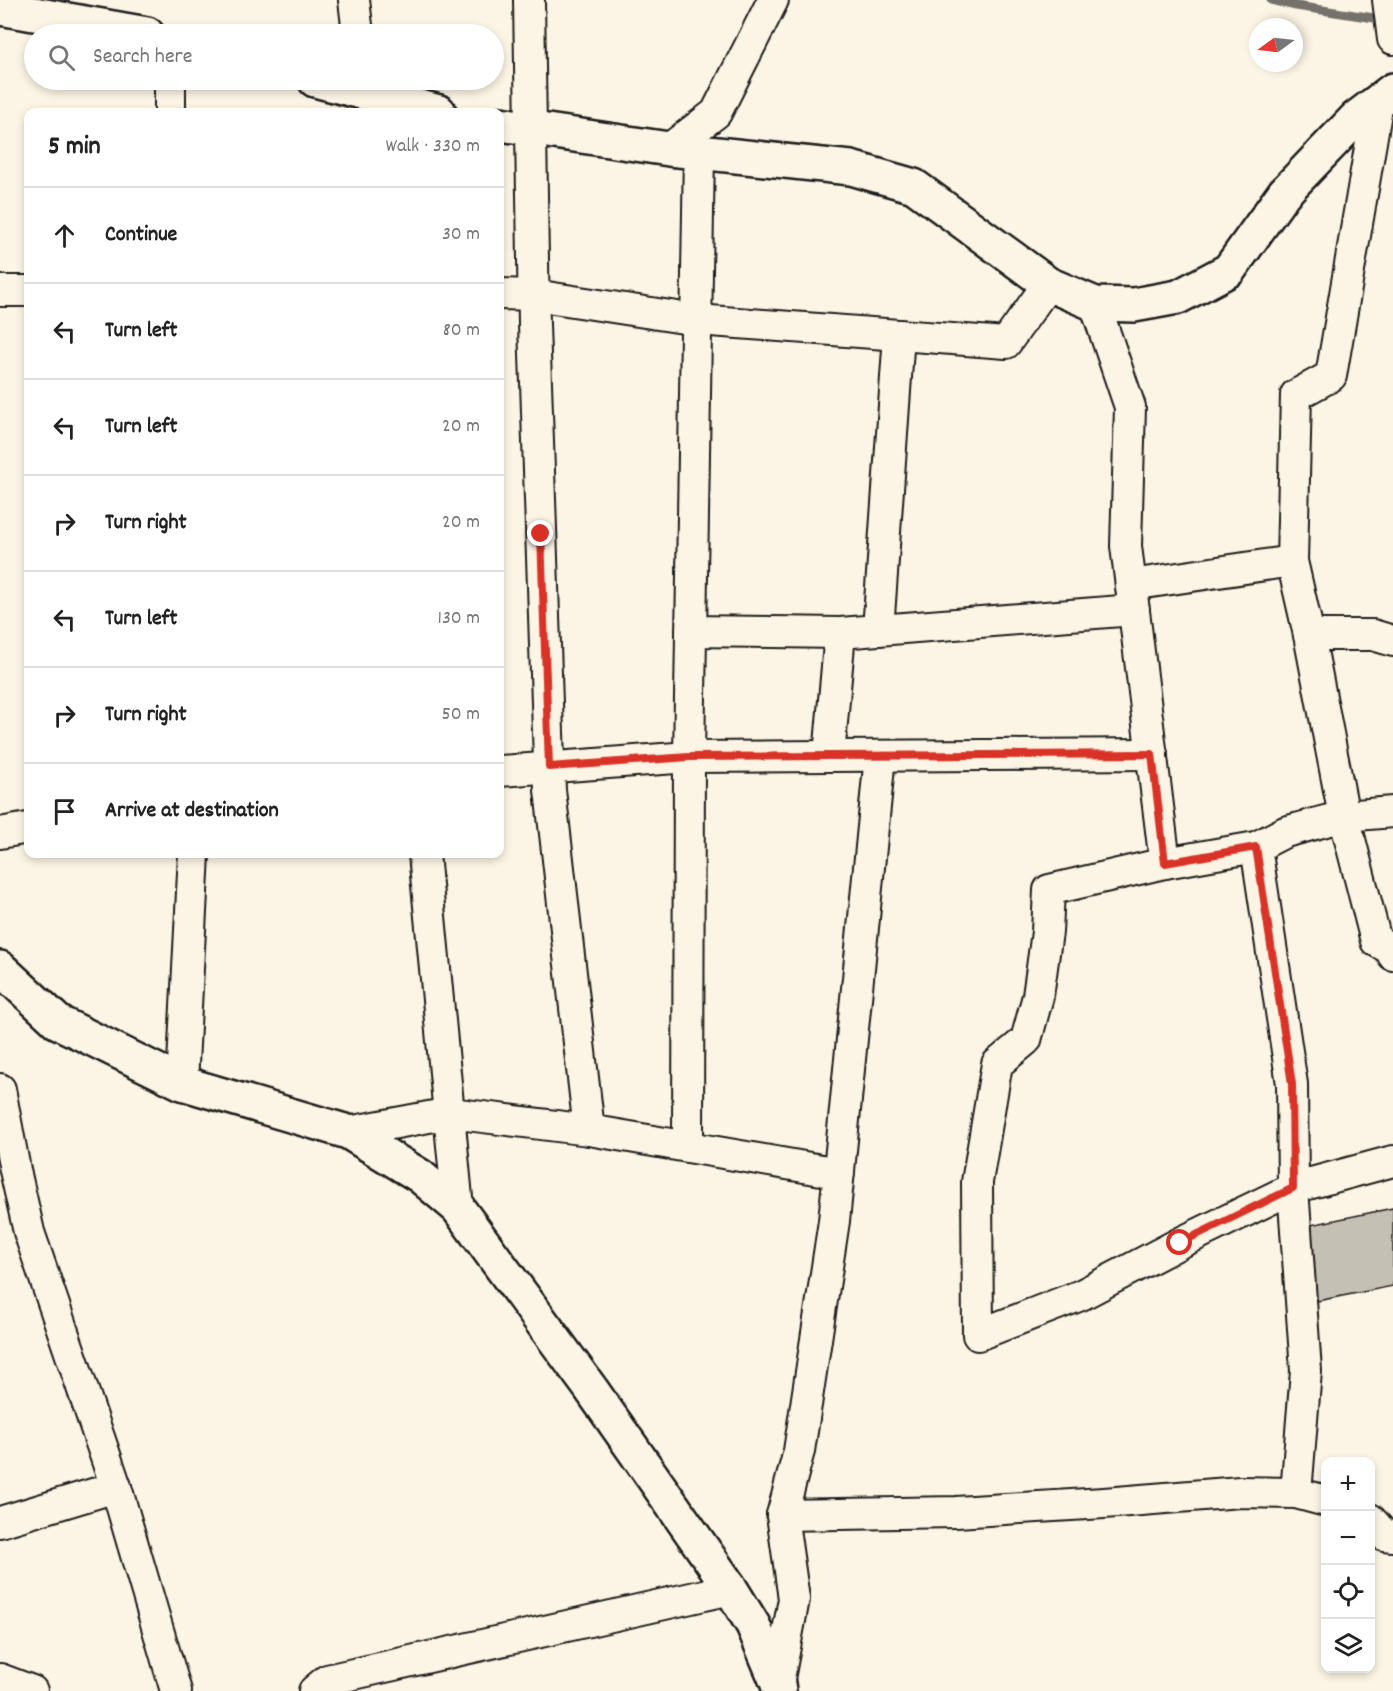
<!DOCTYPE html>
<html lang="en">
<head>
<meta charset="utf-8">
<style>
  :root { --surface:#fff; --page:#f6f6f6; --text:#222; --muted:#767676; --line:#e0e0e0 }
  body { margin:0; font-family:Dekko,sans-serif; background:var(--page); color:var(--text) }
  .controls { position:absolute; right:18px; bottom:18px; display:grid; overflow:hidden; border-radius:12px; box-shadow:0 3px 9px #0003 }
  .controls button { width:54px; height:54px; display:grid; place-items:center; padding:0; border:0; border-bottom:2px solid var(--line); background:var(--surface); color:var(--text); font:30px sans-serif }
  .compass { position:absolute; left:1249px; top:18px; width:54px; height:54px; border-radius:50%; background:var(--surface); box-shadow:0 3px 9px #0003; rotate:255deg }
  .stop { position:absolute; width:18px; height:18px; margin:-14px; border:4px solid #d93025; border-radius:50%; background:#fff }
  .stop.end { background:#d93025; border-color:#fff; box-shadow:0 2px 6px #0008 }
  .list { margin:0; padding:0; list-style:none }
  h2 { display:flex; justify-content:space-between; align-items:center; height:78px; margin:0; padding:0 24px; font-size:26px }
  h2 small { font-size:20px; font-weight:400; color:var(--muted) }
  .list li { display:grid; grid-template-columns:39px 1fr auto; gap:18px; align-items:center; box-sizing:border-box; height:96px; padding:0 24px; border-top:2px solid var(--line) }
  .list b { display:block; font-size:22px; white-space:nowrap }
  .list em { font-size:20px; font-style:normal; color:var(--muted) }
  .icon { flex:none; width:33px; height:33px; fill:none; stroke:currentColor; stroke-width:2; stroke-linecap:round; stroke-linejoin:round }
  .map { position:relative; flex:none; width:1393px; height:1691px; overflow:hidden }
  .search { position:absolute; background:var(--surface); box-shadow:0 3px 9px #0003; left:24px; top:24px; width:480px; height:66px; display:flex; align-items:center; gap:15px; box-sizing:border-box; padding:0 21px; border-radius:33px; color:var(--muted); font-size:22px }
  .panel { position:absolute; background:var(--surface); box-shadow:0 3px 9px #0003; left:24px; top:108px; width:480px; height:750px; border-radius:12px }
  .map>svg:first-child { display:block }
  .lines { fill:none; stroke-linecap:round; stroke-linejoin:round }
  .stream { stroke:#75726c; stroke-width:9 }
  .building { fill:#c4c0b3; stroke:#1c1c1c; stroke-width:1.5 }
  .street-casing { stroke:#1c1c1c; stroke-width:34 }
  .secondary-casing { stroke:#1c1c1c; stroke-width:38 }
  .street { stroke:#fcf5e5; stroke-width:30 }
  .secondary { stroke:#fcf5e5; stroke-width:33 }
  .route { stroke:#d93025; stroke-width:8 }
</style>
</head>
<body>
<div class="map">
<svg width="1393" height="1691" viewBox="0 0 1393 1691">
  <rect width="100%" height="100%" fill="#fcf5e5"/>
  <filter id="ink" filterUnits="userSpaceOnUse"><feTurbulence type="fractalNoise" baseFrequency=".0167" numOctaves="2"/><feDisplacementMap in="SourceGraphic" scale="12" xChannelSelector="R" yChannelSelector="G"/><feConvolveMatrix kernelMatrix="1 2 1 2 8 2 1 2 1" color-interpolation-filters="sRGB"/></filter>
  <g filter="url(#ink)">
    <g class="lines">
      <polyline class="stream" points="1271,0 1296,6 1387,20"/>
    </g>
    <polygon class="building" points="1393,1208 1393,1286 1317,1301 1301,1227"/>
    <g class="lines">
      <g class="street-casing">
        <g id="street">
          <polyline points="354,0 358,34"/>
          <polyline points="529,0 534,325 550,790 589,1130"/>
          <polyline points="1388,0 1393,39"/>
          <polyline points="170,80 170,112"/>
          <polyline points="1378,101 1331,376 1296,395 1292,561 1309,635 1344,816 1376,941 1392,950 1393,955"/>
          <polyline points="669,149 716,113 773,0"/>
          <polyline points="0,291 28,291"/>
          <polyline points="500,294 534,295 697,320 1006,343 1048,284"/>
          <polyline points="1095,304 1130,407 1126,546 1165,863 1256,847 1292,1084 1293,1188 1306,1371 1296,1493"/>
          <polyline points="1131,585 1292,561"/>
          <polyline points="878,630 899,335"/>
          <polyline points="691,631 840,633 1134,610"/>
          <polyline points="1309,635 1373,635 1393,641"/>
          <polyline points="829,756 840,633"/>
          <polyline points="500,771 689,757 1152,754"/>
          <polyline points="0,833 28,828"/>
          <polyline points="1256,847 1285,832 1344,816 1393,812"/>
          <polyline points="424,854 458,1208"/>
          <polyline points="1165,863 1049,890 1047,932 1038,996 1026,1040 997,1064 977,1182 978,1335 1081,1295 1180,1243 1293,1188 1393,1161"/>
          <polyline points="182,1083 194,854"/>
          <polyline points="0,1089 15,1170 29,1232 116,1487 176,1691"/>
          <polyline points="348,1132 450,1113 589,1130 839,1173"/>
          <polyline points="688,1147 689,757 699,152"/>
          <polyline points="782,1515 956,1512 1104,1503 1240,1492 1296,1493 1326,1501"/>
          <polyline points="1370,1519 1384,1535 1393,1536"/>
          <polyline points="0,1522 116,1487"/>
          <polyline points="0,1679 32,1691"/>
          <polyline points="778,1684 794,1599 782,1515 799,1451 834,1221 880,756"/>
          <polyline points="314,1691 327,1680 731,1589"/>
        </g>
      </g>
      <g class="secondary-casing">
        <g id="secondary">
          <polyline points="0,8 147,34"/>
          <polyline points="315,80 439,112"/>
          <polyline points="500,124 669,149 851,168 914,186 1048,284 1095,304 1134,305 1178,297 1229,270 1284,193 1356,118 1393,90"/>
          <polyline points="0,968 58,1022 182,1083 348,1132 420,1176 458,1208 591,1389 731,1589 753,1625 778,1684 779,1691"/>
        </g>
      </g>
      <use href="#street" class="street"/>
      <use href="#secondary" class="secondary"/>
    </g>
  </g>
  <g class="lines" filter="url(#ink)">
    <polyline class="route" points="541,534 549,767 689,757 1152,754 1165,863 1256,847 1292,1084 1293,1188 1180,1243"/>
  </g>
</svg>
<div class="controls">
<button>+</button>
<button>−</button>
<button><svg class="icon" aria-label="locate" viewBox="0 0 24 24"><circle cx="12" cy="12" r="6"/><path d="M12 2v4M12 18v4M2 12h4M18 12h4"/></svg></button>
<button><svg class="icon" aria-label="layers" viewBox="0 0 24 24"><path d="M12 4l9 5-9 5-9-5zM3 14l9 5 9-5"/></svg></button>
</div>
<svg class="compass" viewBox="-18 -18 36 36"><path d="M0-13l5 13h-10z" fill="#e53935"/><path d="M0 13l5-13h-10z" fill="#767676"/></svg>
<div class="stop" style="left:1180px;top:1243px"></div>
<div class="stop end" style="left:541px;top:534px"></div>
<div class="search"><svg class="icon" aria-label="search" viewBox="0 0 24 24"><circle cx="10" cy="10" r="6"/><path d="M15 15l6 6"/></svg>Search here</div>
<section class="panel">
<h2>5 min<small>Walk · 330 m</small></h2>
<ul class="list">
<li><svg class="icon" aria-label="ahead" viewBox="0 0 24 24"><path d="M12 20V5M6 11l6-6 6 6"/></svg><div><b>Continue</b></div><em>30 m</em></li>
<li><svg class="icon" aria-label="left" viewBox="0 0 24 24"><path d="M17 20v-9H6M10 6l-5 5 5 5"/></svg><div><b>Turn left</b></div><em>80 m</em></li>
<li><svg class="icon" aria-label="left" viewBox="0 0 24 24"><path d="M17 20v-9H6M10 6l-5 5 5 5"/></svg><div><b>Turn left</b></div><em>20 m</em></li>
<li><svg class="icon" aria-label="right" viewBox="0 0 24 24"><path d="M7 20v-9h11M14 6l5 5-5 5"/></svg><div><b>Turn right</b></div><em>20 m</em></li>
<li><svg class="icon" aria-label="left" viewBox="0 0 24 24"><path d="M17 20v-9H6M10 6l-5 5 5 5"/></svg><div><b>Turn left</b></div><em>130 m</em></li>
<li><svg class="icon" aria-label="right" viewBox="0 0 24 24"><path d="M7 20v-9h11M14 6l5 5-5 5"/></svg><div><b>Turn right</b></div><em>50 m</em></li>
<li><svg class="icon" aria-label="arrive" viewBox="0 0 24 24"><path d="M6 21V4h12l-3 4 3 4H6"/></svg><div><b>Arrive at destination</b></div></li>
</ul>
</section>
</div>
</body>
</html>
